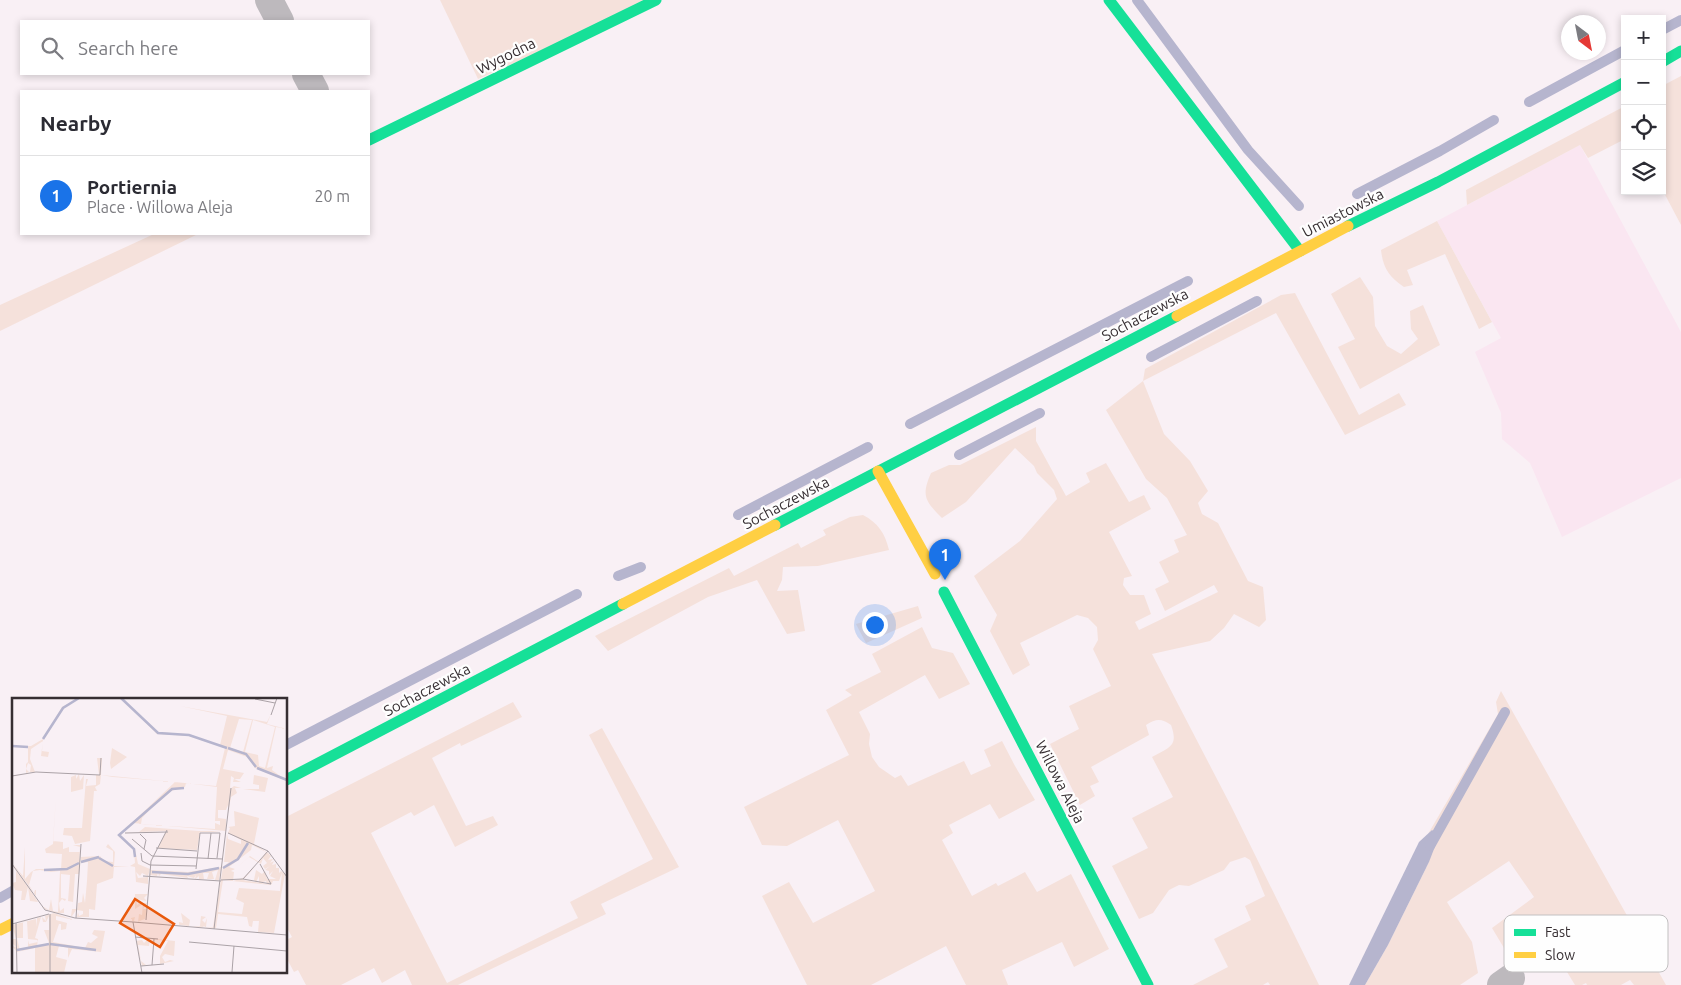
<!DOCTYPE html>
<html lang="en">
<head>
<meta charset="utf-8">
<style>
  :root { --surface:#fff; --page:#f2f2f3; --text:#2b2b33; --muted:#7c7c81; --line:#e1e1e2; --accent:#1a73e8 }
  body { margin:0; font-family:Ubuntu,sans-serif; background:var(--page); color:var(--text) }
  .controls { position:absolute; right:15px; top:15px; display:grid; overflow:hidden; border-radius:0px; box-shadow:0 2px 8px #0003 }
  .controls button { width:45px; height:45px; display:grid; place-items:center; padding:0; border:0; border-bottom:1px solid var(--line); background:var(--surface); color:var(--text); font:25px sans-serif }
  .compass { position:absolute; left:1561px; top:15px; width:45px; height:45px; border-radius:50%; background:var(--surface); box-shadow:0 2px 8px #0003; rotate:148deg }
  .you { position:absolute; left:874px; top:624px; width:18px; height:18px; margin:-12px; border:4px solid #fff; border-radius:50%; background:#1a73e8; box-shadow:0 0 0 8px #1a73e833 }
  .badge { display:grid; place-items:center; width:32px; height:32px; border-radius:50%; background:var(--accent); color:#fff; font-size:16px; font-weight:700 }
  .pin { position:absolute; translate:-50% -41px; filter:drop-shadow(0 1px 2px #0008) }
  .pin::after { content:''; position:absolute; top:26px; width:18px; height:15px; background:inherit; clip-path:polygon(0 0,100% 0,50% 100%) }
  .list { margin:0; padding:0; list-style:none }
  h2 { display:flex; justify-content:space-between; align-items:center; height:65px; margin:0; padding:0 20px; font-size:21px }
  h2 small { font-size:16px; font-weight:400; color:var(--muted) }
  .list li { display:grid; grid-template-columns:32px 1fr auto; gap:15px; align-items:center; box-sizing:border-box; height:80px; padding:0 20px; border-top:1px solid var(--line) }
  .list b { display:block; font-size:19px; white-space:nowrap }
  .list p { margin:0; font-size:16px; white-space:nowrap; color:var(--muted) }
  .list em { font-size:16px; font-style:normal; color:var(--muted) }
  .icon { flex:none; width:28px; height:28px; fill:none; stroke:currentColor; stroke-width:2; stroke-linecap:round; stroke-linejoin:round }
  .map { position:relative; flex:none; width:1681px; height:985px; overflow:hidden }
  .search { position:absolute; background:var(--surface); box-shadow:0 2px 8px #0003; left:20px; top:20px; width:350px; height:55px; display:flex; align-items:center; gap:12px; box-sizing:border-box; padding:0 18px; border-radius:0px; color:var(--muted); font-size:19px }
  .panel { position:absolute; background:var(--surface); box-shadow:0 2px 8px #0003; left:20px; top:90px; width:350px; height:145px; border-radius:0px }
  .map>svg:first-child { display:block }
  .built { fill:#fae6f1 }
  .green { fill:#f5e1db }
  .water { fill:#b6b5ce }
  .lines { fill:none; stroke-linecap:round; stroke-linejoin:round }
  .stream { stroke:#b6b5ce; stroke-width:10 }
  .street { stroke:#bdb9bd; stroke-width:28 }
  .fast { stroke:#16e098; stroke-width:11 }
  .slow { stroke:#ffcf43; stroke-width:11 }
  .labels { text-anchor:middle; stroke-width:4.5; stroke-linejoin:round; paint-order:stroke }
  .street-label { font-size:15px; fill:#362e32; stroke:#fefefe }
  .inset-river { fill:none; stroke:#b6b5ce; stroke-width:2.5 }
  .inset-road { fill:none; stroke:#aba2a7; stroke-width:1 }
  .view { fill:#e8590c; fill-opacity:0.15; stroke:#e8590c; stroke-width:2.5 }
  .inset-edge { fill:none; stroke:#362e32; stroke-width:2.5 }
  .key { fill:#fefefe; stroke:#c2c0c1; stroke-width:1 }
  .key-label { font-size:14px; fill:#362e32 }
</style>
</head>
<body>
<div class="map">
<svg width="1681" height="985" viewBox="0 0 1681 985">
  <rect width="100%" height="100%" fill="#f9f0f5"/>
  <polygon class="built" points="1580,145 1681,332 1681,478 1562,537 1530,463 1502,439 1501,413 1475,352 1501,338 1437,221"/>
  <g class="green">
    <polygon points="440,0 656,0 478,79"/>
    <polygon points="1681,76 1681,225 1662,189 1662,86"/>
    <polygon points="1625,106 1625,139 1588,158 1580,145 1467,205 1466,190"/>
    <path d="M1437 221 1492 322 1479 329 1445 254 1407 270 1413 285 1404 287C1389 277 1383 268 1381 250Z"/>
    <polygon points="154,234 198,234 0,331 0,305"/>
    <polygon points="1360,277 1373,297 1375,326 1387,346 1401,354 1418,339 1411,329 1410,311 1423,305 1440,345 1360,389 1338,347 1355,339 1331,294"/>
    <path d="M1295 293 1359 415 1399 393 1406 405 1345 435 1276 313 1143 381 1164 434 1190 461 1208 491 1198 503 1202 514 1218 523 1248 581 1263 587 1266 620 1259 627 1234 614 1224 628 1210 641 1152 654 1231 806 1319 985H1270L1268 982 1263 985H1193L1228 967 1214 939 1251 920 1245 906 1265 896 1250 860 1245 857 1230 862 1224 870 1189 886 1179 885 1169 890 1153 913 1139 919 1112 866 1148 848 1132 818 1173 797 1152 757C1169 747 1179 747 1171 725 1161 718 1156 719 1146 725L1149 735 1091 767 1099 782 1090 786 1095 796 1080 805 1050 744 1079 729 1069 706 1111 686 1093 649 1098 640 1097 627 1088 618 1077 615 1020 643 1030 665 1013 675 990 631 997 615 974 576 1020 541 1057 499 1054 490 1037 473 1034 466 1015 448 966 502 942 518C925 501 921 496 931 473L949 465H960L1036 427V441L1066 496 1090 482 1086 473 1106 463 1129 502 1144 495 1151 509 1109 532 1132 576 1124 578 1123 585 1130 595H1144L1151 614 1135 622 1139 630 1218 592 1214 585 1165 611 1155 589 1169 582 1159 562 1179 552 1174 540 1187 535 1167 498 1146 479 1106 410 1143 381 1145 369 1281 295Z"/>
    <path d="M863 515C878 523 885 533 889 550L818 566 783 567 782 580 777 591 798 590 805 631 787 634 757 580 708 597 608 651 595 636 729 568 734 576 798 543 801 548 826 535 823 530 850 517Z"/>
    <polygon points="918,606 922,618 866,643 856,624"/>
    <polygon points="922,627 932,648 953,653 970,684 939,699 925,675 859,712 870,734 869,744 872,757 879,767 895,778 901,775 908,786 964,761 971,775 991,766 984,750 1002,741 1015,766 1035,800 999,819 990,804 949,825 953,833 942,840 972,896 996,883 998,886 1025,872 1037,892 1071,874 1109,949 1074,967 1062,942 1002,970 1008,985 966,985 946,946 871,985 807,985 762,896 789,882 813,923 875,891 838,820 787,846 762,845 744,807 849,755 826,710 852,695 845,690 881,672 872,654"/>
    <polygon points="1501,691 1666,985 1634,985 1630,980 1621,985 1587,985 1586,983 1582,985 1575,985 1564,967 1522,956 1517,947 1507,953 1492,928 1534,897 1509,861 1447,902 1472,942 1478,973 1460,985 1365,985 1388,945 1429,862 1432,830 1428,834 1498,714 1496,702"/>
    <polygon points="513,702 522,717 461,746 460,743 432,758 466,826 493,816 498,825 455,847 434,805 414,816 411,812 371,833 447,983 578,918 570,902 653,859 589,735 602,728 679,867 601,904 606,914 458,985 412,985 405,970 382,983 374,968 341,985 306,985 298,970 294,972 286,957 286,940 292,937 286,926 286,817"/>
  </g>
  <polygon class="water" points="1432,830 1439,836 1429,862 1388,945 1365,985 1349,985 1419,842"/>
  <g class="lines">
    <g class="stream">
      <polyline points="1137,0 1248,150 1299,206"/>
      <polyline points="1662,30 1681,20"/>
      <polyline points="1529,102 1625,50"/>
      <polyline points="1357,194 1440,151 1494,120"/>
      <polyline points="1151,357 1257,301"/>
      <polyline points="910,424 1188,281"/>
      <polyline points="959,455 1040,413"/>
      <polyline points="738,515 868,447"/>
      <polyline points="618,576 641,567"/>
      <polyline points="286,745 577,594"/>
      <polyline points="1430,846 1505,712"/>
      <polyline points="0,898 14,890"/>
    </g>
    <g class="street">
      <polyline points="269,0 280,21"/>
      <polyline points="306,74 315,91"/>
      <polyline points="1501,985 1511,978"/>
    </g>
    <g class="fast">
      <polyline points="1109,0 1300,251"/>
      <polyline points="1662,62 1681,51"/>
      <polyline points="369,140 656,0"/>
      <polyline points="1348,226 1438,182 1625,82"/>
      <polyline points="775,525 1177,316"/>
      <polyline points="944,592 1148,985"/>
      <polyline points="286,780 623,604"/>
    </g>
    <g class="slow">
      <polyline points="1177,316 1348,226"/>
      <polyline points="878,471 935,574"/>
      <polyline points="623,604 775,525"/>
      <polyline points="0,930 14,923"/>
    </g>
  </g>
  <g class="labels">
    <g class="street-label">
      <text transform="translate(506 56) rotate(-26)" y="5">Wygodna</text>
      <text transform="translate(1343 213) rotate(-27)" y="5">Umiastowska</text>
      <text transform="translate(1145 315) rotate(-28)" y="5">Sochaczewska</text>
      <text transform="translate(786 503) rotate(-28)" y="5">Sochaczewska</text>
      <text transform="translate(427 690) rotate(-28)" y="5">Sochaczewska</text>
      <text transform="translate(1060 782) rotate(63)" y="5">Willowa Aleja</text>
    </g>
  </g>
  <g transform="translate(12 698)">
    <rect width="275" height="275" fill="#f9f0f5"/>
    <path d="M68 0 52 10 31 42 30 53 37 54 36 59 29 58 31 43 19 51 18 61 23 74H18L19 67 16 65 14 71 17 74 14 75V66L16 64V49L0 48H19L31 41 50 9ZM109 0 145 34 174 36 208 47 215 18 168 8 255 24 259 16 255 26 275 31 264 29 255 70 261 68 260 72 275 83 243 70 235 59 216 52 211 71 232 75 228 81H222L229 84H221L222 80 219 78 218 91 222 88 229 90H223L225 95 219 99 216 115V107L214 112H206V120L214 121V133L121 125 109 137 108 140 123 151 126 166 138 171 136 178 130 175 128 178 124 174 126 180 136 179V186L124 184 123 169 118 168 123 165 122 152 106 138 163 84 101 79 96 142 101 79 89 77 88 86 83 89 85 93H82L78 143 63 146 60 138 51 137 52 130H70L74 81H76L74 88 84 87V77H80L79 85 80 77H87L85 60H90L89 77 204 88 213 50 177 38 145 36ZM227 21 240 22 231 54 218 50ZM241 22 263 29 253 70 247 68 246 57 233 54ZM174 85 205 89 203 123H208V127L203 125V131L129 126 130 120 146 103 159 93 173 89ZM100 50 115 59 99 71 98 65ZM67 76 68 83 72 77 71 91 59 94V79L64 77V81ZM242 77 256 80 253 94 231 91H247V87H239H246L241 86ZM44 98 41 143 51 144V151L57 149V154H68V149L61 147H68L67 176H63L61 205 60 211H65L60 218 63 219 59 218 61 204 56 203 58 177 49 176V200L54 201 53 203 50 201 47 205 48 213 52 210V215H45L33 211 30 208 37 212 39 201 41 213 46 214 48 173 39 174 28 172 21 173 17 187 22 195 23 192H24V198L0 165 11 178 13 149V181L19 174 24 171H49L50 156 34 155 33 151 41 146ZM222 113 247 120 242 146 256 155 259 158 256 162 261 161 258 165 262 163 260 167 264 166V170H267L265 174 267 170V175L269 173 273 176 262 235 246 234 247 223H241L240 229 237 228 235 219 206 216 204 230 193 229 192 228 191 229 167 227V224L171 225 169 215 178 222 177 228H188L189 218 194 219 190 222 193 225 195 220 194 229H201L211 169 220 165 218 164V165L213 168H212L217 164H212L215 136 216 141 229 146V142L216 135 218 130 216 129 215 117 216 129 223 128ZM240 147 254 154 247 164 238 158 223 171 237 159 249 166 251 160 255 165 251 168 253 171 258 168 253 172 257 173V177L261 173 258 178 264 181H255L253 173 250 176 244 172 242 182 244 184 247 178V185L254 183 255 186 231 182 244 168 231 180 221 183 222 174 219 173 223 171 217 169 239 152ZM270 175 268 193 227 190 224 201 232 205 230 216 206 214 211 182 259 187 261 183H267ZM133 129 187 133H200L209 134H188L185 152 146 150 154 133 127 134ZM96 146 103 154 102 168H117L102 169 101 180 85 186 83 212 77 211V219H65L66 214 67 218 71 216V213L65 212 66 205 70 204 71 195 73 205 75 183 76 164 69 165V159L88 158 92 163 101 164V153L94 149ZM0 167 15 187 26 204 18 203 16 189 13 202H9L10 193 3 192 0 185 4 184V173ZM209 169 207 182H203L206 172 200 174 202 181H195L197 175H191L192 181H187V178L183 181 184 177 182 180 175 178 176 180 149 176 147 178 146 175 145 178 138 177 139 172 176 174ZM123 196H136L132 200 135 203 124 201 125 207 127 205H135L131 211H135L133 221 130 222 133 225 130 222 126 224 120 223V221H119V220L123 219 122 223 126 224 127 216 130 217 131 206 123 211ZM42 215 62 222 44 218V222L55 225 54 231 49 232V226H47L41 244 73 250 76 244 79 245 86 239 80 236 82 232 93 233 89 254 60 251 56 260V250L47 248 44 259 55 262 52 275H23V250L5 254 0 248 4 249 0 245V241H4L0 227 24 221 25 229V220L29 219 23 240 26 241 25 248 31 247 37 245 32 232H37V218L34 224H31L30 219 34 223 33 218ZM15 223 16 241 25 242 26 244 17 246 16 242V250L8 253 5 240H11V224ZM125 239 163 243 162 258 153 256 150 259 153 264 158 262 162 263 148 266V258L156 243 138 241 137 248 126 247 129 263 134 267 130 268 124 243 130 242 132 245 135 242Z" fill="#f5e1db" fill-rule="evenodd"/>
    <path class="inset-river" d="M109 0 146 35 177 37 215 50M31 41 51 10 67 0M0 48 16 49M216 50 234 56 244 69M245 70 275 82M123 159 122 151 107 137 160 91 172 90M87 160 101 168M69 164 87 159M211 170 226 161 236 145M32 172 55 171 67 165M140 174 176 176 207 170M38 246 84 252M5 252 37 246"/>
    <path class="inset-road" d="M243 1 263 5M259 17 265 0M0 78 24 74 88 77 89 60M113 135 156 134M216 135 256 153 275 179M128 136 134 142 132 151M120 141 140 158 211 161M144 150 185 153M129 155 130 163 138 167 184 168M196 161 199 135M0 166 33 212 63 220 121 224 130 275M184 171 188 135H208L205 160M131 178 209 183M231 181 259 186 248 166M209 182 231 181 256 153M64 220 69 146M134 222 139 163 155 132M121 224 275 237M4 225 5 275M0 226 37 216M202 231 219 90M123 239 146 241M177 244 275 253M140 267 142 241M129 268 152 266M220 274 222 248M38 275V216"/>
    <path class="view" d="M123 201 162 226 148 249 108 225Z"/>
    <rect width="275" height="275" class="inset-edge"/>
  </g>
  <rect x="1504" y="915" width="164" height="57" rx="8" class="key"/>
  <rect x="1514" y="929" width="22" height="7" fill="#16e098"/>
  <rect x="1514" y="952" width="22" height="6" fill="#ffcf43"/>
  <g class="key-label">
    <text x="1545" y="937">Fast</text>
    <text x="1545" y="960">Slow</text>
  </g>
</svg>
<div class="controls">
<button>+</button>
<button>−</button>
<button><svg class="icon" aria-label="locate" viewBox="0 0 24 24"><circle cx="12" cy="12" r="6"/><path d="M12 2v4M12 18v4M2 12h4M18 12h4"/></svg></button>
<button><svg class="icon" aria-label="layers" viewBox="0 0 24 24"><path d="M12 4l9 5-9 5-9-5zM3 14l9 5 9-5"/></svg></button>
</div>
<svg class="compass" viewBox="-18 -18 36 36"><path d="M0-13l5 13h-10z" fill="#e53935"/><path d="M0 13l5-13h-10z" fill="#7c7c81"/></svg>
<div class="you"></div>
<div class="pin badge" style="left:945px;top:580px">1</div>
<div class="search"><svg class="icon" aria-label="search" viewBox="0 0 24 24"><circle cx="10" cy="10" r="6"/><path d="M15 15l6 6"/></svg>Search here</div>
<section class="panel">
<h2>Nearby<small></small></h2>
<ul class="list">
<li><span class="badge">1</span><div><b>Portiernia</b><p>Place · Willowa Aleja</p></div><em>20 m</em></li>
</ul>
</section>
</div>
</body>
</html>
